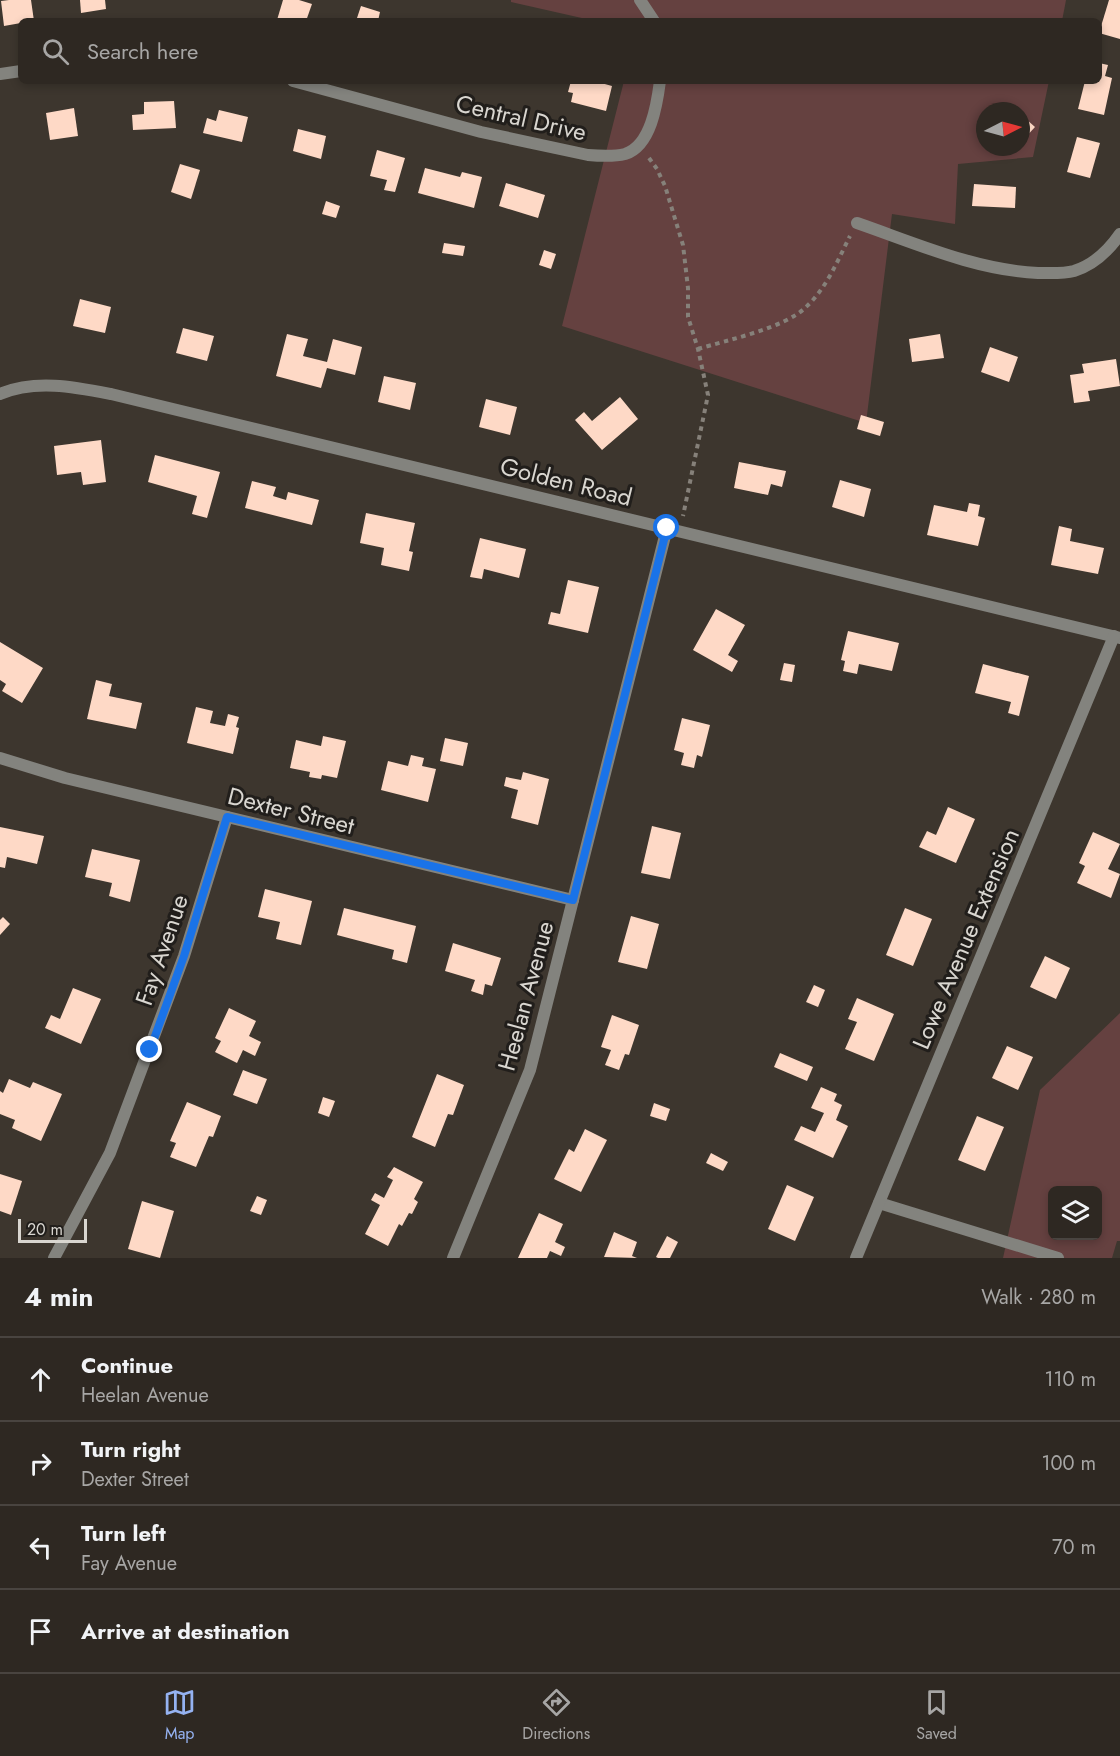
<!DOCTYPE html>
<html lang="en">
<head>
<meta charset="utf-8">
<style>
  :root { --surface:#2e2822; --page:#36302a; --text:#f1f3f6; --muted:#a7a6a5; --line:#494440; --accent:#95b2f1 }
  body { margin:0; font-family:Jost,sans-serif; background:var(--page); color:var(--text) }
  .controls { position:absolute; right:18px; bottom:18px; display:grid; overflow:hidden; border-radius:9px; box-shadow:0 3px 9px #0003 }
  .controls button { width:54px; height:54px; display:grid; place-items:center; padding:0; border:0; border-bottom:2px solid var(--line); background:var(--surface); color:var(--text); font:30px sans-serif }
  .compass { position:absolute; left:976px; top:102px; width:54px; height:54px; border-radius:50%; background:var(--surface); box-shadow:0 3px 9px #0003; rotate:84deg }
  .scale { position:absolute; left:18px; bottom:15px; width:69px; box-sizing:border-box; padding-left:6px; border:3px solid #d9d6d0; border-top:0; font-size:16px; line-height:21px; white-space:nowrap; color:#d9d6d0; -webkit-text-stroke:4px #211e1b; paint-order:stroke }
  .stop { position:absolute; width:18px; height:18px; margin:-14px; border:4px solid #1a73e8; border-radius:50%; background:#fff }
  .stop.end { background:#1a73e8; border-color:#fff; box-shadow:0 2px 6px #0008 }
  .list { margin:0; padding:0; list-style:none }
  h2 { display:flex; justify-content:space-between; align-items:center; height:78px; margin:0; padding:0 24px; font-size:26px }
  h2 small { font-size:20px; font-weight:400; color:var(--muted) }
  .list li { display:grid; grid-template-columns:39px 1fr auto; gap:18px; align-items:center; box-sizing:border-box; height:84px; padding:0 24px; border-top:2px solid var(--line) }
  .list b { display:block; font-size:22px; white-space:nowrap }
  .list p { margin:0; font-size:20px; white-space:nowrap; color:var(--muted) }
  .list em { font-size:20px; font-style:normal; color:var(--muted) }
  .icon { flex:none; width:33px; height:33px; fill:none; stroke:currentColor; stroke-width:2; stroke-linecap:round; stroke-linejoin:round }
  .map { position:relative; flex:none; width:1120px; height:1258px; overflow:hidden }
  .search { position:absolute; background:var(--surface); box-shadow:0 3px 9px #0003; left:18px; right:18px; top:18px; height:66px; display:flex; align-items:center; gap:15px; box-sizing:border-box; padding:0 21px; border-radius:9px; color:var(--muted); font-size:22px }
  .sheet { height:414px; background:var(--surface) }
  nav { display:flex; justify-content:space-around; align-items:center; box-sizing:border-box; height:84px; border-top:2px solid var(--line); background:var(--surface); font-size:16px; color:var(--muted) }
  nav a { display:grid; justify-items:center; gap:3px }
  nav .on { color:var(--accent) }
  .map>svg:first-child { display:block }
  .green { fill:#654140; fill-rule:evenodd }
  .building { fill:#fed9c6 }
  .lines { fill:none; stroke-linecap:round; stroke-linejoin:round }
  .path { stroke:#86817a; stroke-width:4; stroke-dasharray:4.5 4.5; stroke-linecap:butt }
  .lane { stroke:#83837e; stroke-width:12 }
  .street { stroke:#83837e; stroke-width:12 }
  .route { stroke:#1a73e8; stroke-width:8 }
  .labels { text-anchor:middle; stroke-width:6; stroke-linejoin:round; paint-order:stroke }
  .street-label { font-size:24px; fill:#d9d6d0; stroke:#211e1b }
</style>
</head>
<body>
<div class="map">
<svg width="1120" height="1258" viewBox="0 0 1120 1258">
  <rect width="100%" height="100%" fill="#3d362e"/>
  <g class="green">
    <polygon points="511,0 1066,0 1062,21 595,21 511,2"/>
    <path d="M624 81H1049L1033 157 958 164 955 224 892 214 866 423 562 326ZM985 111H1021V147H985Z"/>
    <path d="M1120 1013V1241H1117L1112 1258H1003L1040 1090ZM1052 1190H1098V1236H1052Z"/>
  </g>
  <g class="building">
    <polygon points="9,0 31,0 34,21 21,21 21,23 4,26 1,1"/>
    <polygon points="80,0 105,0 106,9 81,13"/>
    <polygon points="283,0 299,0 312,4 306,21 277,20"/>
    <polygon points="1109,0 1120,0 1120,39 1099,33"/>
    <polygon points="361,6 380,12 378,21 356,21"/>
    <polygon points="1099,63 1108,65 1105,76 1112,78 1104,115 1078,109 1085,81 1099,81"/>
    <polygon points="571,81 594,81 612,86 606,111 571,102 573,93 568,92"/>
    <polygon points="174,101 176,128 133,130 132,115 144,114 144,102"/>
    <polygon points="74,108 78,136 50,140 46,113"/>
    <polygon points="219,110 248,117 242,142 203,133 207,118 216,121"/>
    <polygon points="1026,119 1035,127 1024,139 1021,136 1021,124"/>
    <polygon points="298,129 326,136 321,159 293,151"/>
    <polygon points="1077,137 1100,143 1090,178 1067,172"/>
    <polygon points="377,150 405,158 395,192 384,190 387,180 370,176"/>
    <polygon points="180,164 200,170 191,199 171,192"/>
    <polygon points="425,168 460,177 462,172 482,177 474,208 418,193"/>
    <polygon points="506,183 545,195 538,218 499,206"/>
    <polygon points="974,184 1016,187 1015,208 972,206"/>
    <polygon points="326,201 340,206 336,218 322,214"/>
    <polygon points="444,243 465,246 463,256 442,253"/>
    <polygon points="544,250 556,254 551,269 539,265"/>
    <polygon points="80,299 111,307 105,333 73,326"/>
    <polygon points="183,328 214,336 207,361 176,353"/>
    <polygon points="287,334 308,339 303,356 327,362 333,339 362,347 355,375 327,368 321,388 276,376"/>
    <polygon points="940,334 944,358 912,362 909,339"/>
    <polygon points="990,347 1018,357 1009,382 981,372"/>
    <polygon points="1116,359 1120,386 1088,391 1090,401 1074,403 1070,375 1084,373 1082,364"/>
    <polygon points="384,376 416,383 410,410 378,402"/>
    <polygon points="620,397 638,419 602,450 575,420 584,412 592,421"/>
    <polygon points="486,399 517,407 510,435 479,427"/>
    <polygon points="861,415 884,422 880,436 857,429"/>
    <polygon points="101,440 106,482 83,485 81,472 57,475 54,446"/>
    <polygon points="155,455 220,472 207,518 192,514 197,496 148,482"/>
    <polygon points="739,462 786,471 782,487 771,484 768,495 734,488"/>
    <polygon points="840,480 871,489 864,517 832,507"/>
    <polygon points="252,481 276,487 273,496 286,500 288,492 319,500 312,525 245,508"/>
    <polygon points="969,503 980,505 978,516 985,518 978,546 927,535 934,505 967,512"/>
    <polygon points="366,513 415,523 409,551 413,552 409,571 381,565 384,548 360,543"/>
    <polygon points="1059,526 1072,529 1070,541 1104,548 1098,574 1051,565"/>
    <polygon points="480,538 526,549 519,578 484,569 482,579 470,577"/>
    <polygon points="568,580 599,587 588,633 548,624 551,612 560,614"/>
    <polygon points="716,609 745,625 728,655 738,661 732,672 693,650"/>
    <polygon points="848,631 899,643 892,671 859,664 857,674 843,671 845,661 841,660"/>
    <polygon points="0,642 43,668 22,703 2,691 6,684 0,680"/>
    <polygon points="784,663 795,665 792,682 780,680"/>
    <polygon points="983,664 1029,676 1019,716 1008,713 1011,702 975,693"/>
    <polygon points="96,680 112,684 109,696 142,703 136,729 87,719"/>
    <polygon points="196,707 213,711 210,723 225,726 228,714 239,717 236,727 239,728 233,754 187,743"/>
    <polygon points="682,718 710,725 702,757 697,755 694,768 681,765 684,753 674,750"/>
    <polygon points="323,736 346,741 337,778 322,775 321,779 309,777 310,772 290,768 296,740 321,746"/>
    <polygon points="445,738 468,743 463,766 440,761"/>
    <polygon points="411,755 424,758 422,766 436,769 428,802 381,790 388,761 408,766"/>
    <polygon points="523,772 549,779 538,825 511,818 518,790 504,786 506,777 521,780"/>
    <polygon points="948,807 975,819 956,863 919,847 927,831 936,835"/>
    <polygon points="652,826 681,833 670,879 641,873"/>
    <polygon points="0,827 44,836 37,864 7,857 5,868 0,867"/>
    <polygon points="1093,832 1120,844 1108,869 1120,874 1111,898 1077,883 1085,866 1079,863"/>
    <polygon points="92,849 140,860 130,902 109,896 112,883 85,877"/>
    <polygon points="265,889 312,901 301,945 276,939 280,922 258,917"/>
    <polygon points="344,908 416,926 407,963 392,959 394,950 337,935"/>
    <polygon points="905,908 932,919 913,966 886,955"/>
    <polygon points="631,916 659,924 647,969 618,962"/>
    <polygon points="3,917 10,924 0,935 0,920"/>
    <polygon points="453,943 501,958 492,986 485,984 483,995 471,991 475,980 445,971"/>
    <polygon points="1045,956 1070,968 1056,999 1030,987"/>
    <polygon points="814,985 825,990 818,1007 806,1002"/>
    <polygon points="73,988 101,999 81,1044 45,1028 51,1015 60,1019"/>
    <polygon points="857,998 894,1014 874,1061 845,1049 857,1022 848,1019"/>
    <polygon points="229,1008 256,1021 249,1036 261,1042 255,1056 243,1050 237,1063 215,1052 221,1041 215,1038"/>
    <polygon points="612,1015 639,1025 629,1055 625,1054 619,1070 605,1065 611,1050 601,1047"/>
    <polygon points="1007,1046 1033,1057 1018,1090 992,1078"/>
    <polygon points="780,1053 813,1067 807,1081 774,1067"/>
    <polygon points="243,1070 267,1079 257,1104 233,1095"/>
    <polygon points="437,1074 464,1085 453,1115 448,1114 435,1147 412,1137"/>
    <polygon points="9,1079 30,1088 33,1082 62,1094 41,1141 12,1128 15,1120 0,1114 0,1091 3,1093"/>
    <polygon points="821,1087 837,1094 834,1101 842,1105 836,1120 848,1126 833,1158 794,1140 801,1126 815,1132 824,1113 811,1108"/>
    <polygon points="323,1097 335,1101 329,1117 318,1113"/>
    <polygon points="187,1102 221,1116 213,1137 209,1136 196,1167 170,1157 176,1143 170,1141"/>
    <polygon points="654,1103 670,1109 666,1121 650,1116"/>
    <polygon points="977,1116 1004,1127 985,1171 958,1160"/>
    <polygon points="585,1129 607,1140 581,1192 554,1179 569,1149 574,1152"/>
    <polygon points="711,1153 728,1162 723,1171 706,1163"/>
    <polygon points="394,1167 423,1182 414,1199 418,1202 412,1214 409,1213 402,1226 399,1224 388,1246 365,1234 380,1205 371,1200 375,1193 384,1198 393,1180 387,1177"/>
    <polygon points="0,1174 22,1181 11,1215 0,1211"/>
    <polygon points="787,1185 814,1197 795,1241 768,1229"/>
    <polygon points="257,1196 267,1200 261,1215 250,1211"/>
    <polygon points="142,1201 174,1211 160,1258 128,1249"/>
    <polygon points="539,1213 563,1224 555,1242 565,1247 561,1256 550,1251 547,1258 518,1258"/>
    <polygon points="614,1232 637,1242 632,1256 637,1258 604,1257"/>
    <polygon points="667,1236 678,1242 670,1258 658,1258 656,1257"/>
  </g>
  <g class="lines">
    <g class="path">
      <polyline points="649,158 657,169 665,186 683,245 688,288 688,317 698,349 708,395 683,516"/>
      <path d="M698 349C727 340 785 328 806 307 826 289 838 260 850 236"/>
    </g>
    <polyline class="lane" points="879,1203 1058,1258"/>
    <g class="street">
      <polyline points="640,0 654,21"/>
      <polyline points="0,74 21,71"/>
      <path d="M293 81 481 132 588 155C600 156 613 157 625 154 651 146 657 104 660 81"/>
      <path d="M857 223C915 243 975 270 1038 273 1049 273 1063 274 1074 271 1093 265 1109 250 1120 234"/>
      <path d="M0 394C35 379 75 387 111 394L1120 638"/>
      <polyline points="0,758 65,778 573,900"/>
      <polyline points="54,1258 110,1153 184,956 227,817"/>
      <polyline points="453,1258 530,1070 667,528"/>
      <polyline points="856,1258 1114,636"/>
    </g>
  </g>
  <g class="lines">
    <polyline class="route" points="150,1050 184,956 227,817 573,900 667,528"/>
  </g>
  <g class="labels">
    <g class="street-label">
      <text transform="translate(521 118) rotate(13)" y="8">Central Drive</text>
      <text transform="translate(566 482) rotate(14)" y="8">Golden Road</text>
      <text transform="translate(291 811) rotate(14)" y="8">Dexter Street</text>
      <text transform="translate(966 939) rotate(-67)" y="8">Lowe Avenue Extension</text>
      <text transform="translate(162 950) rotate(-71)" y="8">Fay Avenue</text>
      <text transform="translate(526 996) rotate(-75)" y="8">Heelan Avenue</text>
    </g>
  </g>
</svg>
<div class="controls">
<button><svg class="icon" aria-label="layers" viewBox="0 0 24 24"><path d="M12 4l9 5-9 5-9-5zM3 14l9 5 9-5"/></svg></button>
</div>
<svg class="compass" viewBox="-18 -18 36 36"><path d="M0-13l5 13h-10z" fill="#e53935"/><path d="M0 13l5-13h-10z" fill="#a7a6a5"/></svg>
<div class="scale">20 m</div>
<div class="stop" style="left:667px;top:528px"></div>
<div class="stop end" style="left:150px;top:1050px"></div>
<div class="search"><svg class="icon" aria-label="search" viewBox="0 0 24 24"><circle cx="10" cy="10" r="6"/><path d="M15 15l6 6"/></svg>Search here</div>
</div>
<section class="sheet">
<h2>4 min<small>Walk · 280 m</small></h2>
<ul class="list">
<li><svg class="icon" aria-label="ahead" viewBox="0 0 24 24"><path d="M12 20V5M6 11l6-6 6 6"/></svg><div><b>Continue</b><p>Heelan Avenue</p></div><em>110 m</em></li>
<li><svg class="icon" aria-label="right" viewBox="0 0 24 24"><path d="M7 20v-9h11M14 6l5 5-5 5"/></svg><div><b>Turn right</b><p>Dexter Street</p></div><em>100 m</em></li>
<li><svg class="icon" aria-label="left" viewBox="0 0 24 24"><path d="M17 20v-9H6M10 6l-5 5 5 5"/></svg><div><b>Turn left</b><p>Fay Avenue</p></div><em>70 m</em></li>
<li><svg class="icon" aria-label="arrive" viewBox="0 0 24 24"><path d="M6 21V4h12l-3 4 3 4H6"/></svg><div><b>Arrive at destination</b></div></li>
</ul>
</section>
<nav>
<a class="on"><svg class="icon" aria-label="map" viewBox="0 0 24 24"><path d="M3 6l6-2 6 2 6-2v14l-6 2-6-2-6 2zM9 4v14M15 6v14"/></svg>Map</a>
<a><svg class="icon" aria-label="directions" viewBox="0 0 24 24"><path d="M12 3l9 9-9 9-9-9zM9 14v-3h6M13 9l2 2-2 2"/></svg>Directions</a>
<a><svg class="icon" aria-label="saved" viewBox="0 0 24 24"><path d="M7 4h10v16l-5-4-5 4z"/></svg>Saved</a>
</nav>
</body>
</html>
